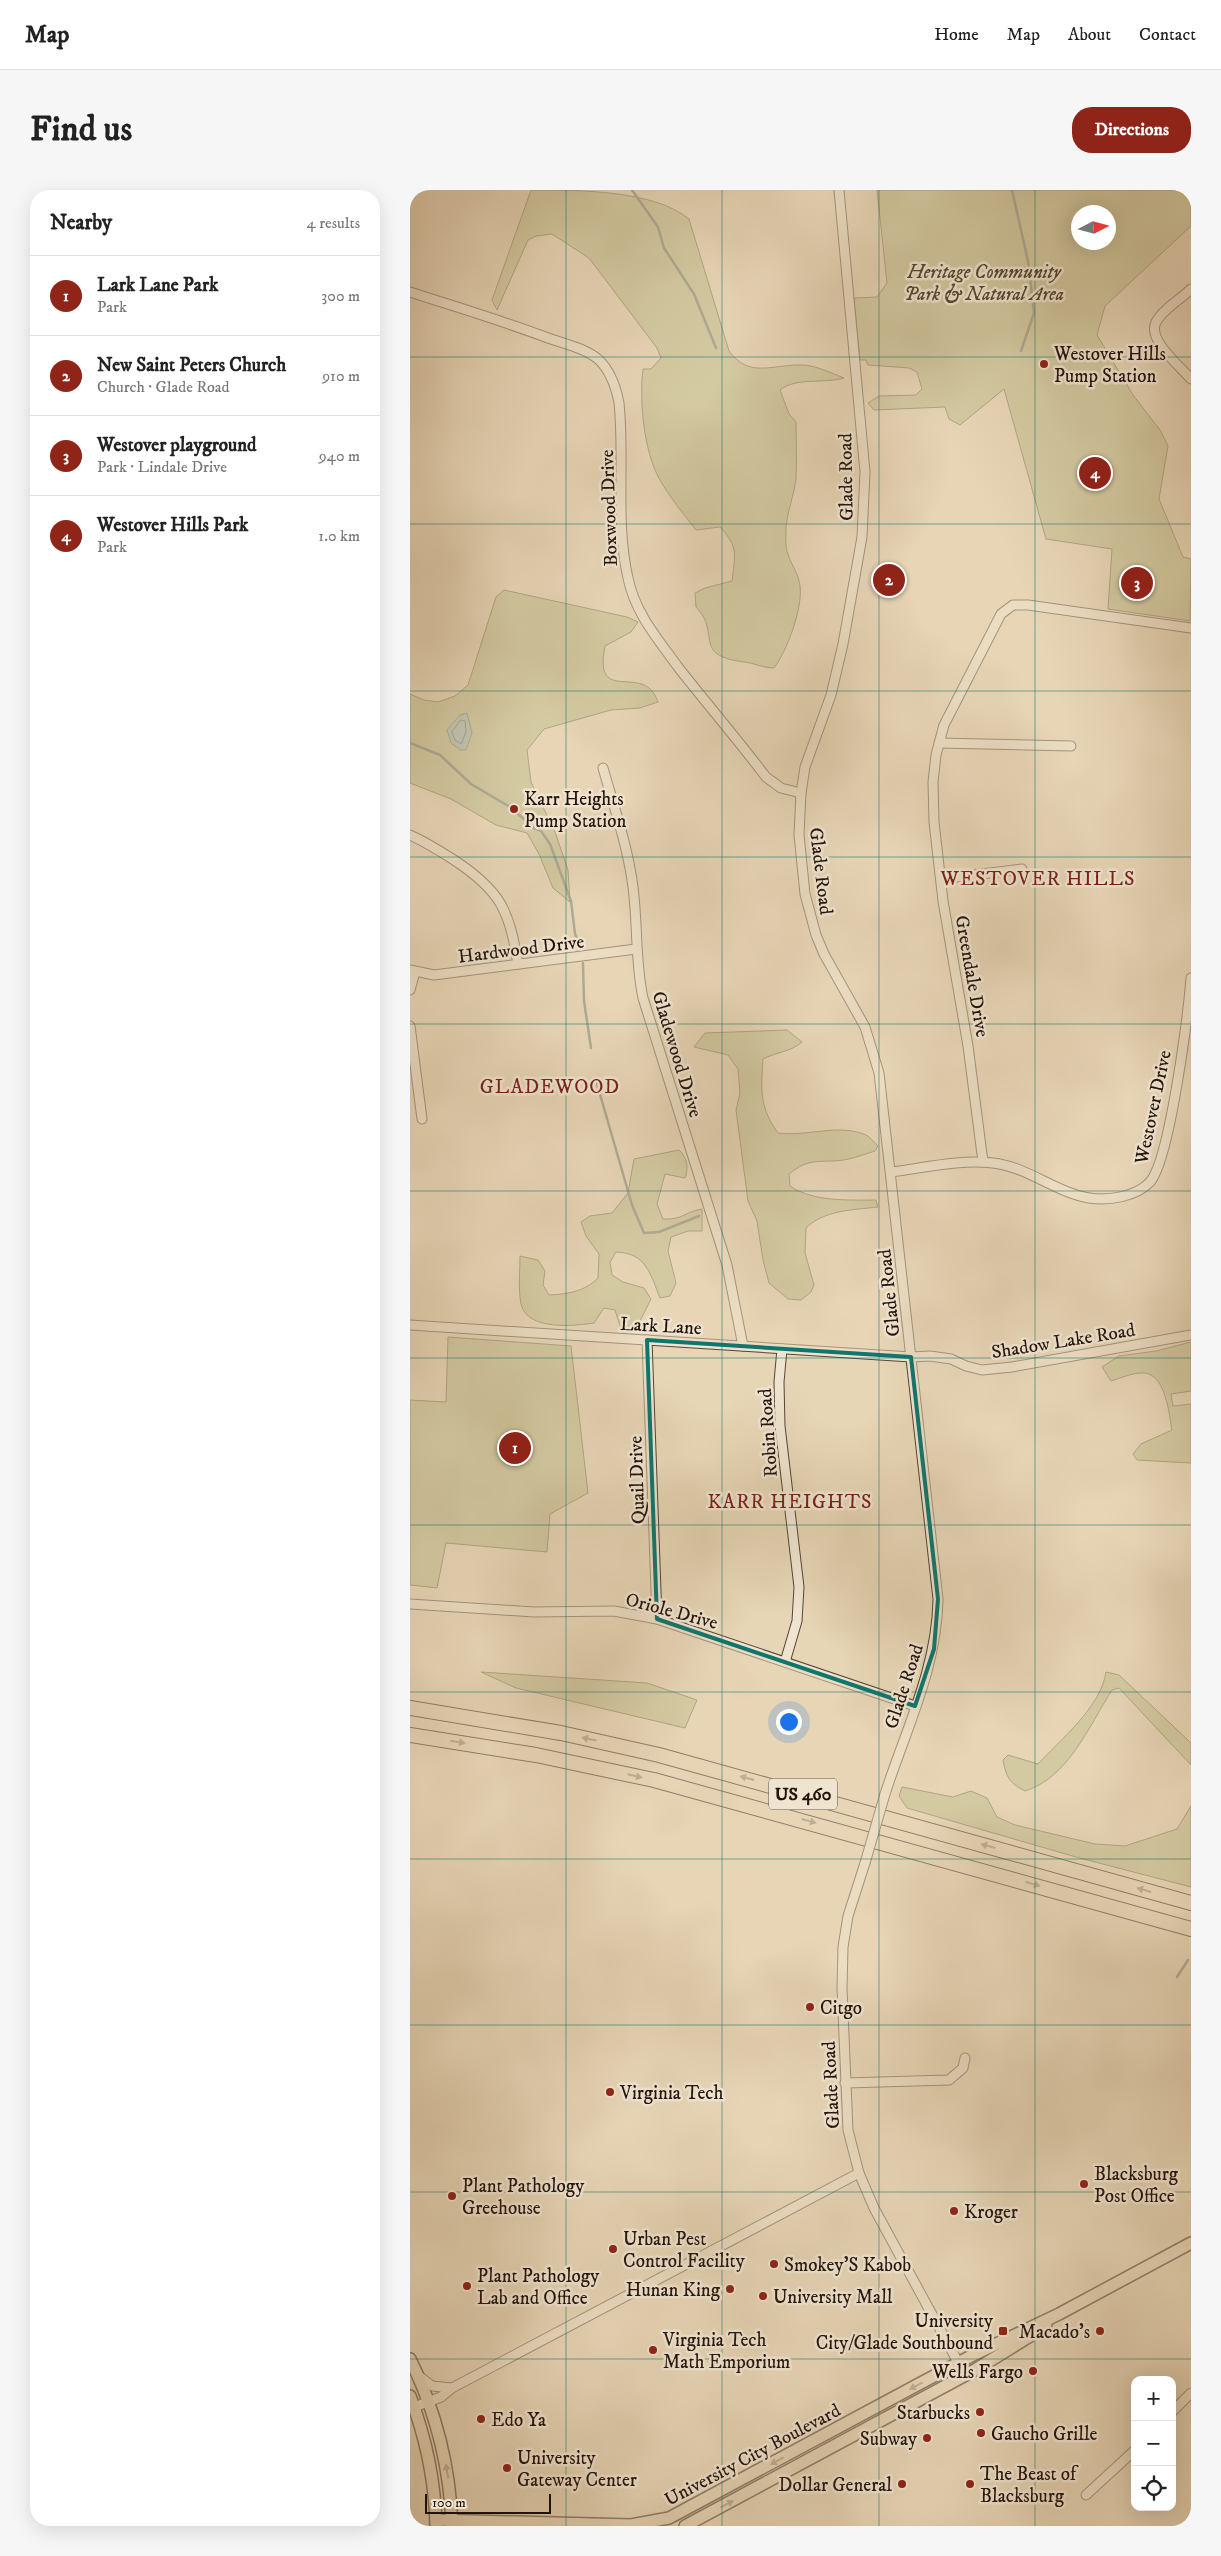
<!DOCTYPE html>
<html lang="en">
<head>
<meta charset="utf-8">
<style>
  :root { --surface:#fff; --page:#f6f6f6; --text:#222; --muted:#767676; --line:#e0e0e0; --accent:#8f2418 }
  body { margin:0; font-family:"IM FELL DW Pica",serif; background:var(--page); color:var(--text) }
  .controls { position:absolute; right:15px; bottom:15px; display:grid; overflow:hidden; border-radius:10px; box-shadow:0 5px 20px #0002 }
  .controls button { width:45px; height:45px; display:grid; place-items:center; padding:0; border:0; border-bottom:1px solid var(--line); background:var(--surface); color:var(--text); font:25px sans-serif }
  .compass { position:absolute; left:661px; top:15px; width:45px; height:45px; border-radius:50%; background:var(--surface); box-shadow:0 5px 20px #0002; rotate:84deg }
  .scale { position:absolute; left:15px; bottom:12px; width:126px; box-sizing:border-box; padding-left:5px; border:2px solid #24130b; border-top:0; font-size:14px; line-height:18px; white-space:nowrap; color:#24130b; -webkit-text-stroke:4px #efe4d0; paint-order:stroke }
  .you { position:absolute; left:378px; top:1531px; width:18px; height:18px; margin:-12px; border:4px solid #fff; border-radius:50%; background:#1a73e8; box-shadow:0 0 0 8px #1a73e833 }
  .badge { display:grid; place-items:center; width:32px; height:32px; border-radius:50%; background:var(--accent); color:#fff; font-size:16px; font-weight:700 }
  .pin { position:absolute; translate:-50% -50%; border:2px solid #fff; box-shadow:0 1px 5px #0006 }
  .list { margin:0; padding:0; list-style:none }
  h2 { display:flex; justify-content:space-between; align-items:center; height:65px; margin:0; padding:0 20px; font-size:21px }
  h2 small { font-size:16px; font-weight:400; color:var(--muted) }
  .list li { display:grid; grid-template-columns:32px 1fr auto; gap:15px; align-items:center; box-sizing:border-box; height:80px; padding:0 20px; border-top:1px solid var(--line) }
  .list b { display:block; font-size:19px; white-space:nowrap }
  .list p { margin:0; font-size:16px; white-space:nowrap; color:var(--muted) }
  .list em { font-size:16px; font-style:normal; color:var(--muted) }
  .icon { flex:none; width:28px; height:28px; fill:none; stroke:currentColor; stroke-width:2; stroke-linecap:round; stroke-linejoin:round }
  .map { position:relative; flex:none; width:781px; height:2336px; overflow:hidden; border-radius:20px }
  header { display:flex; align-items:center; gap:30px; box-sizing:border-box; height:70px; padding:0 25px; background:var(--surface); border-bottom:1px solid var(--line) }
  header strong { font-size:24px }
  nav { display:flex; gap:28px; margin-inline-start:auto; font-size:18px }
  .intro { display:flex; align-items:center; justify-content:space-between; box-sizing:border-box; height:120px; padding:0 30px }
  h1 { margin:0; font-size:35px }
  .button { padding:12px 22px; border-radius:20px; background:var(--accent); color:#fff; font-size:18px; font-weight:700 }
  main { display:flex; gap:30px; padding:0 30px }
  aside { flex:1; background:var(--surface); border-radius:20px; box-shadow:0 5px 20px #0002 }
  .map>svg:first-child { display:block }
  .green { fill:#bdbc89; stroke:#70684a; fill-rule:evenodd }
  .water { fill:#97b9b2; stroke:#69776f }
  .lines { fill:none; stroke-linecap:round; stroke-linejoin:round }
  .shore { stroke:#5e665e; stroke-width:1 }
  .stream { stroke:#69776f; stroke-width:2.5 }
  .minor-casing { stroke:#554436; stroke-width:11 }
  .major-casing { stroke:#24130b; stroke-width:14 }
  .highway-casing { stroke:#24130b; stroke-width:16 }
  .minor { stroke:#efe4d0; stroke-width:9 }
  .major { stroke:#e7d6b6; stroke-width:11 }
  .highway { stroke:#e7d6b6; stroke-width:14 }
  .minor-bridge-casing { stroke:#554436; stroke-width:11; stroke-linecap:butt }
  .minor-bridge { stroke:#efe4d0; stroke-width:9 }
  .oneway { fill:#8f7e69 }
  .marked { fill:none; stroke:#0f766e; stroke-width:4; stroke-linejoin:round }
  .grid { fill:none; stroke:#0f766e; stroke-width:1; stroke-opacity:0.55 }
  .poi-dot { fill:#8f2418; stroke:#efe4d0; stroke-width:2 }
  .labels { text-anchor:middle; stroke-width:5; stroke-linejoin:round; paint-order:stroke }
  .shield { fill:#efe4d0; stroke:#615246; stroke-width:1 }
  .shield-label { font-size:18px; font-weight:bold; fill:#24130b }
  .park-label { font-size:19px; font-style:italic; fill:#524631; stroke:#efe4d0 }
  .poi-label { font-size:19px; fill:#24130b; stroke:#efe4d0; text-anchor:start }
  .street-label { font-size:19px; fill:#24130b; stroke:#efe4d0 }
  .neighbourhood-label { font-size:20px; letter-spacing:1px; fill:#7a1f14; stroke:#efe4d0 }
</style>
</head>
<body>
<header>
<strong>Map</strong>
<nav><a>Home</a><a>Map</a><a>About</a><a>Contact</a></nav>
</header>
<div class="intro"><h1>Find us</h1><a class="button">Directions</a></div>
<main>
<aside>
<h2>Nearby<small>4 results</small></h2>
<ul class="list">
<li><span class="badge">1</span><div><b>Lark Lane Park</b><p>Park</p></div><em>300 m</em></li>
<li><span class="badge">2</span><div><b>New Saint Peters Church</b><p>Church · Glade Road</p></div><em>910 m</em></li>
<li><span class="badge">3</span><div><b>Westover playground</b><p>Park · Lindale Drive</p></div><em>940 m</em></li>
<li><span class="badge">4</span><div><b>Westover Hills Park</b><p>Park</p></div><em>1.0 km</em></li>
</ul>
</aside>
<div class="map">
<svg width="781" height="2336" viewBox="0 0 781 2336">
  <rect width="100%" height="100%" fill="#e7d6b6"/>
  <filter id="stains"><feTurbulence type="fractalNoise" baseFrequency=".004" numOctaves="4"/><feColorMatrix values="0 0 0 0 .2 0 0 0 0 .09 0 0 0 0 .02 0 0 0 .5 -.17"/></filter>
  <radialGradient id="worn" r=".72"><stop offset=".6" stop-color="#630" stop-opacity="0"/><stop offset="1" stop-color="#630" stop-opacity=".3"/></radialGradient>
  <g class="green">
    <path d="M121 0C168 0 244 0 279 29L319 161C339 188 361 175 389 175 403 174 421 183 434 188 414 194 386 187 370 200L379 224 386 232C386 251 387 270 386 289 384 305 377 323 376 338 376 345 375 358 378 364 381 375 389 384 390 396 393 418 377 461 364 478 353 478 344 473 334 472 281 465 312 444 286 417L285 403 295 398 322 391C325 366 329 357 310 337L286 340C274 324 260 308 250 290 234 263 229 210 233 179H241L251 168 247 158 179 68 142 44 126 46 118 50 87 120 82 110Z"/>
    <path d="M467 0H781V36L695 116 687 145 723 205 750 240 758 256 749 309 773 367 781 369 780 431 698 419 702 359 636 349 594 199 550 235 539 229 535 217 464 220 458 213 469 206 506 205 512 199 507 182 499 178 458 175 456 170H450L444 108 467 107 477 93ZM668 22H698V52H668Z"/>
    <path d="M94 400 217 427 228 432 221 442 195 456C183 518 234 470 248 512L230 518 201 520 134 539 117 560 121 592 145 642 158 680 160 712 143 698 129 664 117 643 86 635 41 609 0 593V504L14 510 28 512 45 506 58 495 86 407Z"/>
    <path d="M377 840 392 852C381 862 366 862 353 869 351 899 349 917 368 943 396 947 429 933 456 945 460 947 465 953 468 956L465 961C455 964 445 968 434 970 411 973 399 967 379 984L380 996C403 1012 439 1010 466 1010L468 1017C443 1020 414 1020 396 1038L395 1063 404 1095 401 1102 391 1110 378 1109 359 1093 353 1070 347 1031 338 1011 326 920 330 903 328 879 318 865 284 857 295 843Z"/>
    <path d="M269 960C277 967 279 978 275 988L255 984 247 1014 253 1029C273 1030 274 1022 292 1019V1041H278L261 1047 258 1061 266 1093 260 1106 250 1108C240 1083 236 1063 206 1062L200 1072 202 1085 213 1092 234 1098 241 1109 227 1137 213 1145 205 1120 194 1118 184 1133C164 1136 117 1141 111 1114 108 1099 110 1081 110 1066L128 1070 135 1081 133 1095 139 1105C157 1104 174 1102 188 1088L189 1064 176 1046 171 1032 180 1026 202 1023 218 1003 224 969Z"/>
    <polygon points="38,1147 161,1156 178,1303 140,1324 137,1362 36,1353 27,1398 0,1395 0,1210 36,1212"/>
    <path d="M781 1152V1201L761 1204 763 1216 781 1214V1273L727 1270 723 1264 731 1254 762 1240C759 1224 756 1186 735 1183 724 1182 711 1188 701 1191L692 1177 709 1166 746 1161Z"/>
    <polygon points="71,1482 237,1493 287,1510 275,1538 106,1498"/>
    <path d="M696 1482 709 1485 781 1553V1575L709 1498 702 1500C679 1536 658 1588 615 1601 600 1594 596 1587 593 1570L598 1565 628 1574C651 1549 691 1517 696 1482Z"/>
    <polygon points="492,1597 543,1607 561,1601 577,1608 587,1627 605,1635 685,1654 715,1656 767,1639 781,1616 781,1697 666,1667 497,1618 489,1606"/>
  </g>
  <polygon class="water" points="57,523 62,543 56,560 51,560 41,553 37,540 50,525"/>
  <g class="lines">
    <polygon class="shore" points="51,530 55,531 56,542 51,554 45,550 42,542"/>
    <g class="stream">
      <polyline points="222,0 248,37 254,58 284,104 306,158"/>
      <polyline points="602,0 618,71 624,123 611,161"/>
      <polyline points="0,553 30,565 61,594 100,617 124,638 131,641 140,654 161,711 165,744 171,759"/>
      <polyline points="173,773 174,811 181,858"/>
      <polyline points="187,894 222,1015 234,1043 249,1042 289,1026"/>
      <polyline points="767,1787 778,1770"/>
    </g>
    <g class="minor-casing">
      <g id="minor">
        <path d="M429 0 455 282 452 347 433 454 421 505 395 577 391 603 389 645 395 704 406 745 414 764 455 837 469 883 528 1409C527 1478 496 1539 475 1604"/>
        <path d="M781 99C771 109 753 119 746 132 737 150 770 176 781 189"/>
        <path d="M0 102C46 117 93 131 138 148 155 154 174 158 188 169 201 181 206 197 209 213 215 271 205 331 218 388 225 423 248 449 268 477 297 514 328 550 356 587L371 598 391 603"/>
        <polyline points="529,553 661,556"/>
        <path d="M193 578C204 617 218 657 223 697 228 735 225 771 233 808L317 1075 333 1156"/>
        <path d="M0 645C16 652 30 661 44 670 91 701 99 720 108 774"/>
        <polyline points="531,689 612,679"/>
        <polyline points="0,780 24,785 226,759"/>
        <polyline points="0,800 5,782"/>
        <polyline points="0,836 12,929"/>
        <polyline points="573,972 558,856 533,711 524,632 523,592 526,565 534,535 591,424 603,415 618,415 781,438"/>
        <path d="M481 982C514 978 550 969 583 973 618 977 645 1002 679 1008 698 1011 726 1007 740 992 760 969 778 825 781 788"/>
        <polyline points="0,1135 501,1167 520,1166 541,1169 556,1176 572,1180 602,1177 781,1145"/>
        <polyline points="237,1150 247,1429"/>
        <polyline points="372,1159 369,1192 370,1236 389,1397 387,1431 375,1472"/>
        <polyline points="0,1414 124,1422 204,1421 247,1429 505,1516"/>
        <polyline points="455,1673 438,1726 433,1757 432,1798 438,1940 449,1983 464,2018 555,2185"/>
        <polyline points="435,1893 539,1890 553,1878 555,1868"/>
        <polyline points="9,2186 22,2196 42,2198"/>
        <polyline points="4,2217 31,2207 42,2198 449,1983"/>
        <polyline points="762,2222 781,2203"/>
        <polyline points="676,2305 725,2260"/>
      </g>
    </g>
    <g class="major-casing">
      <g id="major">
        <path d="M0 2169C26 2221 40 2278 42 2336"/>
        <path d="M0 2206C16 2248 25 2291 26 2336"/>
        <polyline points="26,2330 221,2335 259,2328 563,2165 649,2124 781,2053"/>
        <polyline points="275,2336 565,2180 620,2146 636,2134"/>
      </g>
    </g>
    <g class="highway-casing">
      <g id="highway">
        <polyline points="0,1518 151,1543 249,1565 781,1713"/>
        <polyline points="0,1545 126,1565 244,1590 781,1739"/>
      </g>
    </g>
    <use href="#minor" class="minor"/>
    <use href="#major" class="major"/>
    <use href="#highway" class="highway"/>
    <g class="minor-bridge-casing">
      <polyline id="minor-bridge" points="455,1673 475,1604"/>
    </g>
    <use href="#minor-bridge" class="minor-bridge"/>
  </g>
  <defs><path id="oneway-solid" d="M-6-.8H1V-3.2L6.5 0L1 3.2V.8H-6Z" transform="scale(1.25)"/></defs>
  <g class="oneway">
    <use href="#oneway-solid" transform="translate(179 1549) rotate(-168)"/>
    <use href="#oneway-solid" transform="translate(48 1552) rotate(9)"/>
    <use href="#oneway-solid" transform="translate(225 1586) rotate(13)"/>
    <use href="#oneway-solid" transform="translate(337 1588) rotate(-165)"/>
    <use href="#oneway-solid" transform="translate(399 1631) rotate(16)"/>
    <use href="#oneway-solid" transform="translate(578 1656) rotate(-164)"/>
    <use href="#oneway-solid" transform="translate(623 1694) rotate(16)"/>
    <use href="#oneway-solid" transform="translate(734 1700) rotate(-164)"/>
    <use href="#oneway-solid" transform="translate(506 2196) rotate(152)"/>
    <use href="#oneway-solid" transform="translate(367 2271) rotate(152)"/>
    <use href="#oneway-solid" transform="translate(37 2281) rotate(-100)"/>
    <use href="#oneway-solid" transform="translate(317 2314) rotate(-28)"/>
  </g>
  <path d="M0 0H781V2336H0ZM237 1150 501 1167 528 1409 524 1459 505 1516 247 1429Z" fill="#e7d6b6" fill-opacity=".55" fill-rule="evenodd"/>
  <path class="marked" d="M237 1150 501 1167 528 1409 524 1459 505 1516 247 1429Z"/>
  <path class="grid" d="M156 0V2336M312 0V2336M469 0V2336M625 0V2336M0 167H781M0 334H781M0 501H781M0 667H781M0 834H781M0 1001H781M0 1168H781M0 1335H781M0 1502H781M0 1669H781M0 1835H781M0 2002H781M0 2169H781"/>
  <g class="poi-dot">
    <circle cx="634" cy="174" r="5"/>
    <circle cx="104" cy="619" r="5"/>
    <circle cx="400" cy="1817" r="5"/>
    <circle cx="200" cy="1902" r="5"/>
    <circle cx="674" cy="1994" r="5"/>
    <circle cx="42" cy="2006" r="5"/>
    <circle cx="544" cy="2021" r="5"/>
    <circle cx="203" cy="2059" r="5"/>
    <circle cx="364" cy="2074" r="5"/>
    <circle cx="57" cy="2096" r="5"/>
    <circle cx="320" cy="2099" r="5"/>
    <circle cx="353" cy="2106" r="5"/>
    <rect x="588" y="2136" width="10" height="10" rx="2.5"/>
    <circle cx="690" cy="2141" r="5"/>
    <circle cx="243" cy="2160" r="5"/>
    <circle cx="623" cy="2181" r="5"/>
    <circle cx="570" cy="2222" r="5"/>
    <circle cx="71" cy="2229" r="5"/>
    <circle cx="571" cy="2243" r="5"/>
    <circle cx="517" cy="2248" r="5"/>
    <circle cx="97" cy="2278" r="5"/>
    <circle cx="492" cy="2294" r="5"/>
    <circle cx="560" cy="2294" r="5"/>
  </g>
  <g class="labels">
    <rect class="shield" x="359" y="1588.5" width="68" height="31" rx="4"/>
    <g class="shield-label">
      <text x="393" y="1610">US 460</text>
    </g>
    <g class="park-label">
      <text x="574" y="88">Heritage Community<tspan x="574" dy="22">Park &amp; Natural Area</tspan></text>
    </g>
    <g class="poi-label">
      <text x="644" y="170">Westover Hills<tspan x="644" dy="22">Pump Station</tspan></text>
      <text x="114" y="615">Karr Heights<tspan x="114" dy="22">Pump Station</tspan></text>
      <text x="410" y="1824">Citgo</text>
      <text x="210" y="1909">Virginia Tech</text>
      <text x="684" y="1990">Blacksburg<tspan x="684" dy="22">Post Office</tspan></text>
      <text x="52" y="2002">Plant Pathology<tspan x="52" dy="22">Greehouse</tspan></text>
      <text x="554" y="2028">Kroger</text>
      <text x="213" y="2055">Urban Pest<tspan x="213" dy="22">Control Facility</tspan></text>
      <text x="374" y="2081">Smokey'S Kabob</text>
      <text x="67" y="2092">Plant Pathology<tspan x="67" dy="22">Lab and Office</tspan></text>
      <text x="310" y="2106" text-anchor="end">Hunan King</text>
      <text x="363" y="2113">University Mall</text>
      <text x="583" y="2137" text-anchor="end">University<tspan x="583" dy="22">City/Glade Southbound</tspan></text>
      <text x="680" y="2148" text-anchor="end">Macado's</text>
      <text x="253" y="2156">Virginia Tech<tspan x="253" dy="22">Math Emporium</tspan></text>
      <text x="613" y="2188" text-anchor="end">Wells Fargo</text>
      <text x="560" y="2229" text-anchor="end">Starbucks</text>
      <text x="81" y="2236">Edo Ya</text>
      <text x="581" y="2250">Gaucho Grille</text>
      <text x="507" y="2255" text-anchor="end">Subway</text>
      <text x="107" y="2274">University<tspan x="107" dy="22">Gateway Center</tspan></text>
      <text x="570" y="2290">The Beast of<tspan x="570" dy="22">Blacksburg</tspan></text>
      <text x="482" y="2301" text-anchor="end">Dollar General</text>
    </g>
    <g class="street-label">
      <text transform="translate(435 287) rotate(-91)" y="7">Glade Road</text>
      <text transform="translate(198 318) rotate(-92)" y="7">Boxwood Drive</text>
      <text transform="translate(412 681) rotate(83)" y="7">Glade Road</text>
      <text transform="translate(111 758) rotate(-7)" y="7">Hardwood Drive</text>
      <text transform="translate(563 786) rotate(80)" y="7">Greendale Drive</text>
      <text transform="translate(268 864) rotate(73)" y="7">Gladewood Drive</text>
      <text transform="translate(742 917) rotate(-78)" y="7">Westover Drive</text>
      <text transform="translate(478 1103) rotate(-96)" y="7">Glade Road</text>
      <text transform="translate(251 1135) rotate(3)" y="7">Lark Lane</text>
      <text transform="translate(653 1150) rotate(-9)" y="7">Shadow Lake Road</text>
      <text transform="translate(357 1243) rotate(-94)" y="7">Robin Road</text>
      <text transform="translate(226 1290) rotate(-92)" y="7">Quail Drive</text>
      <text transform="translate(262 1420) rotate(15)" y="7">Oriole Drive</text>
      <text transform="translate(493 1496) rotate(-72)" y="7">Glade Road</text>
      <text transform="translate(420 1895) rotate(-93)" y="7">Glade Road</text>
      <text transform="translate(342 2264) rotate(-28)" y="7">University City Boulevard</text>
    </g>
    <g class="neighbourhood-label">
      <text x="628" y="695">WESTOVER HILLS</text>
      <text x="140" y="903">GLADEWOOD</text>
      <text x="380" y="1318">KARR HEIGHTS</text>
    </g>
  </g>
  <rect width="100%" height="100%" filter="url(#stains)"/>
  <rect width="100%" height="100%" fill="url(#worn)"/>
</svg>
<div class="controls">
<button>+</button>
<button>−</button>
<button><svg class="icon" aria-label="locate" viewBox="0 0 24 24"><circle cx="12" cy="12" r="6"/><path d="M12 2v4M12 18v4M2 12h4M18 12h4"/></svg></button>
</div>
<svg class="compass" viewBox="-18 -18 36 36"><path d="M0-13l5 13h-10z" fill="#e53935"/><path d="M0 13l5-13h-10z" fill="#767676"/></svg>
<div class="scale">100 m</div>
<div class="you"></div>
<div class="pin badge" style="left:105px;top:1258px">1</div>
<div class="pin badge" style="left:479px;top:390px">2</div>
<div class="pin badge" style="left:727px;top:393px">3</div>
<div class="pin badge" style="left:685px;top:283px">4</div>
</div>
</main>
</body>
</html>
